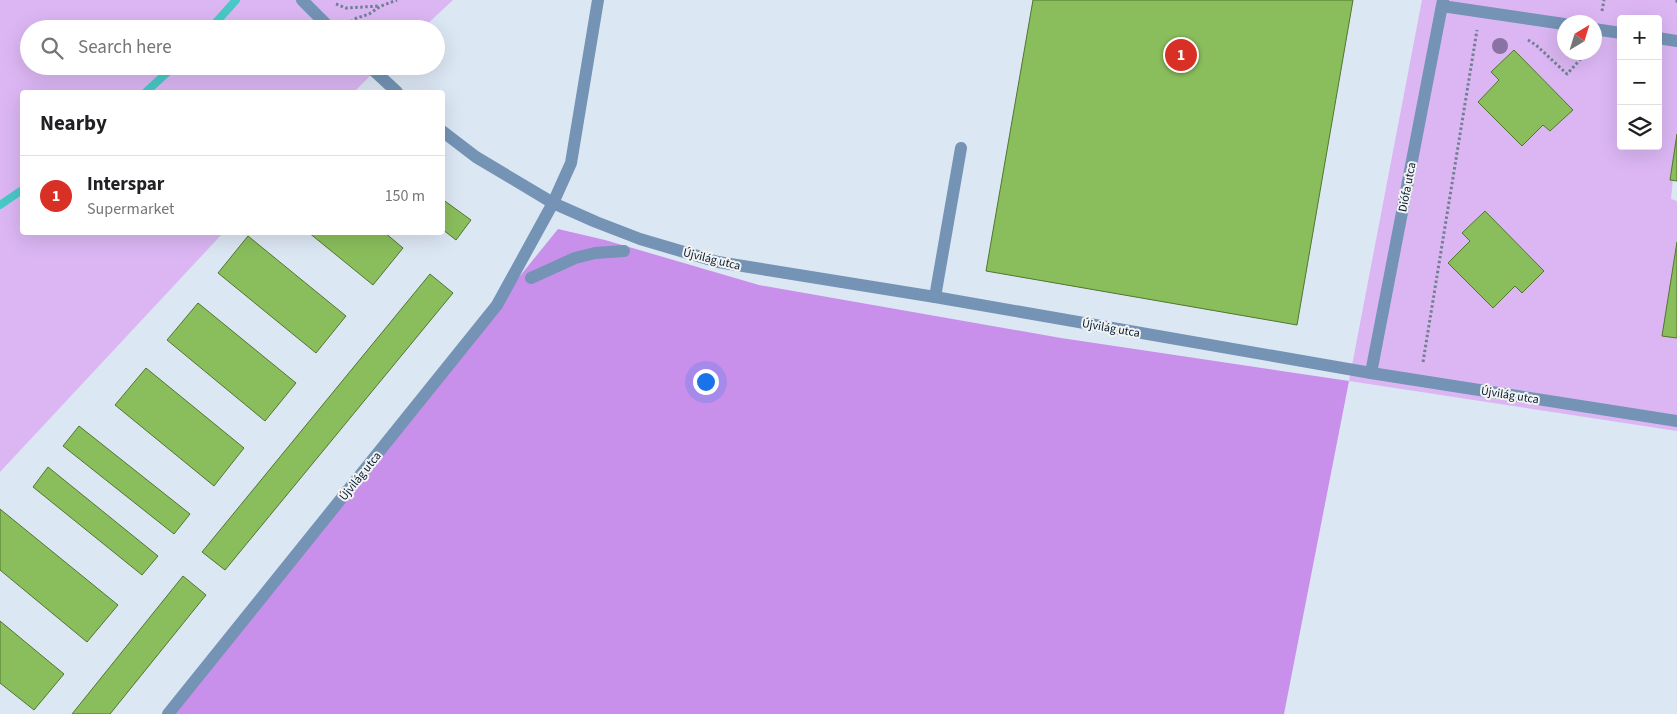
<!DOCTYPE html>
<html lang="en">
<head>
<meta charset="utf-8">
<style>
  :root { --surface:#fff; --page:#f2f2f2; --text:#202124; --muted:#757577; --line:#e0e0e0; --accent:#d93025 }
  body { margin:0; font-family:"Source Sans 3",sans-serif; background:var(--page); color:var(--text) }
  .controls { position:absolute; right:15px; top:15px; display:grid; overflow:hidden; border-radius:5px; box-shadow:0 5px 20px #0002 }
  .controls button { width:45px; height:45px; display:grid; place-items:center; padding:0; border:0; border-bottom:1px solid var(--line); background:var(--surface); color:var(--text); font:25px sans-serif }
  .compass { position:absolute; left:1557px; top:15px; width:45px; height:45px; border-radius:50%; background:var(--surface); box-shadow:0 5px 20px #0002; rotate:38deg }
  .you { position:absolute; left:705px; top:381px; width:18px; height:18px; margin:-12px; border:4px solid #fff; border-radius:50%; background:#1a73e8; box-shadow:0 0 0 8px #1a73e833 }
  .badge { display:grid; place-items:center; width:32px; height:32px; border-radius:50%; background:var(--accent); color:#fff; font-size:16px; font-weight:700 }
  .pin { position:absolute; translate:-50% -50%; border:2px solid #fff; box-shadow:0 1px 5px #0006 }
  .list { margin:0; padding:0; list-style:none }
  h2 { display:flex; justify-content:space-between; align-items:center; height:65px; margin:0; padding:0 20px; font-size:21px }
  h2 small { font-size:16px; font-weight:400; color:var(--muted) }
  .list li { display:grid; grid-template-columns:32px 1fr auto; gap:15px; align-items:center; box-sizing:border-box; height:80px; padding:0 20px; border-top:1px solid var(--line) }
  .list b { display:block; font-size:19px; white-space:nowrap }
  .list p { margin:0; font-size:16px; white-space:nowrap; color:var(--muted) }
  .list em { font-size:16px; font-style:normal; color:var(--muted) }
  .icon { flex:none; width:28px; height:28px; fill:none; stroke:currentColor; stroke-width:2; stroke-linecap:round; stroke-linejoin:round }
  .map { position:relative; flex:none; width:1677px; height:714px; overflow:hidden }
  .search { position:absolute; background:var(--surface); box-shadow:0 5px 20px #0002; left:20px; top:20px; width:425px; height:55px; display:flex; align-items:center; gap:12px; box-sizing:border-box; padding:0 18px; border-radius:28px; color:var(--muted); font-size:19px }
  .panel { position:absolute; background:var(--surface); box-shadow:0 5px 20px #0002; left:20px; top:90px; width:425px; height:145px; border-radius:5px }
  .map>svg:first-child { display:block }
  .green { fill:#dbb6f3; fill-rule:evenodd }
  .forest { fill:#c990eb }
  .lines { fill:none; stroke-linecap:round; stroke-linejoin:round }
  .stream { stroke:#47c9c5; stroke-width:8 }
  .building { fill:#8abe5c; stroke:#51762e }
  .path { stroke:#708092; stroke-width:3; stroke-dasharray:2.5 2.5; stroke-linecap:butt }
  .service { stroke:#7493b5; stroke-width:12 }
  .pedestrian { stroke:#7493b5; stroke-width:12 }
  .minor { stroke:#7493b5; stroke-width:12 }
  .tree { fill:#8b72a4 }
  .labels { text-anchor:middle; stroke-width:4; stroke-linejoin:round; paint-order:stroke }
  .street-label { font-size:12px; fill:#03182f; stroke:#f3f3f3 }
</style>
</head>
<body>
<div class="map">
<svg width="1677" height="714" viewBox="0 0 1677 714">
  <rect width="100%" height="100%" fill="#dce7f4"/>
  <g class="green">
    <polygon points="0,0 453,0 422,29 29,29 29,66 380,66 354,92 22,92 22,232 223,233 0,472"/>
    <path d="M1422 0H1677V138L1671 199 1677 201V431L1349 381ZM1621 19H1658V146H1621ZM1564 22H1594V52H1564Z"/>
  </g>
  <polygon class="forest" points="558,229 605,240 759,285 1061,338 1349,381 1284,714 174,714 456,355"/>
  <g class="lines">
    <g class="stream">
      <polyline points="210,29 236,0"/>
      <polyline points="146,92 174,66"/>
      <polyline points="0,205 22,190"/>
    </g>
  </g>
  <g class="building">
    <polygon points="1033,0 1353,0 1297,325 986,271"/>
    <polygon points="1514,50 1573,110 1550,131 1543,125 1522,146 1478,102 1499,80 1491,72"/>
    <polygon points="1677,134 1677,181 1670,180"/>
    <polygon points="442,199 471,220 456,240 442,229"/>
    <polygon points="1485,211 1544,271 1522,293 1515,286 1493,308 1448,263 1470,241 1462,233"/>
    <polygon points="308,232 384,232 403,248 373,285"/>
    <polygon points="248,236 346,316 316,353 218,273"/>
    <polygon points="1677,242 1677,338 1662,336"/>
    <polygon points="430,274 453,293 225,570 202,552"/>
    <polygon points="198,303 296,383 265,421 167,340"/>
    <polygon points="146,368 244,448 214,486 115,405"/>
    <polygon points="79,426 190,514 174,534 63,446"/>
    <polygon points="48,467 158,556 142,575 33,487"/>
    <polygon points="0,509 118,605 87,642 0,570"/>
    <polygon points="183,576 206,595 110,714 72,714"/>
    <polygon points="0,621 64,674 34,710 0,683"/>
  </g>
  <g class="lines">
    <g class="path">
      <polyline points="1677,0 1677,4"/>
      <polyline points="336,4 346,8 379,6"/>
      <polyline points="1602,11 1604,0"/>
      <polyline points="351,22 354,19 369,14 381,6 397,0"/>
      <polyline points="1528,40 1536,45 1567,74 1587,52"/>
      <polyline points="1423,362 1477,30"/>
    </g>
    <g class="service">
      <polyline points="553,203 571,163 598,0"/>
      <polyline points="935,297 961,148"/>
    </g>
    <polyline class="pedestrian" points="531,278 575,258 595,253 624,251"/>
    <g class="minor">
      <polyline points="302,0 331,29"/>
      <polyline points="1442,6 1564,24"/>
      <polyline points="1594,29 1621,33"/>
      <polyline points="1658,38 1677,41"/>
      <polyline points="369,66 397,92"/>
      <polyline points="442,131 476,157 553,203 596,222 640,239 718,262 935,297 1371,373 1677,421"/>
      <polyline points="1371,373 1443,0"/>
      <polyline points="168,714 497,305 553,203"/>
    </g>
  </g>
  <circle class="tree" cx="1500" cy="46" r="8"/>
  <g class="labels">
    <g class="street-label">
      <text transform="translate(1407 187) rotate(-79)" y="4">Diófa utca</text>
      <text transform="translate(712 259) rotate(14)" y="4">Újvilág utca</text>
      <text transform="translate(1111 328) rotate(10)" y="4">Újvilág utca</text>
      <text transform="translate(1510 395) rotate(9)" y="4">Újvilág utca</text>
      <text transform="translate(360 476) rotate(-51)" y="4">Újvilág utca</text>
    </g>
  </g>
</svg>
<div class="controls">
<button>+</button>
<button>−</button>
<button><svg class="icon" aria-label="layers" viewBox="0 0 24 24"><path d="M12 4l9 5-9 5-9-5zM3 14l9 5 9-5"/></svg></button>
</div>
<svg class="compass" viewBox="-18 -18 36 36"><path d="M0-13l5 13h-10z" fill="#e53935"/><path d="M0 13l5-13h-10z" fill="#757577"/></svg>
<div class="you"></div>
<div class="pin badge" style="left:1181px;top:55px">1</div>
<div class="search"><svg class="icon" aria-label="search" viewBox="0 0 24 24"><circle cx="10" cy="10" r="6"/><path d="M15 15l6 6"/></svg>Search here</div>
<section class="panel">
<h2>Nearby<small></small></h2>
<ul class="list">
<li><span class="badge">1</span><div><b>Interspar</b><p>Supermarket</p></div><em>150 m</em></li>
</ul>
</section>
</div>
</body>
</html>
